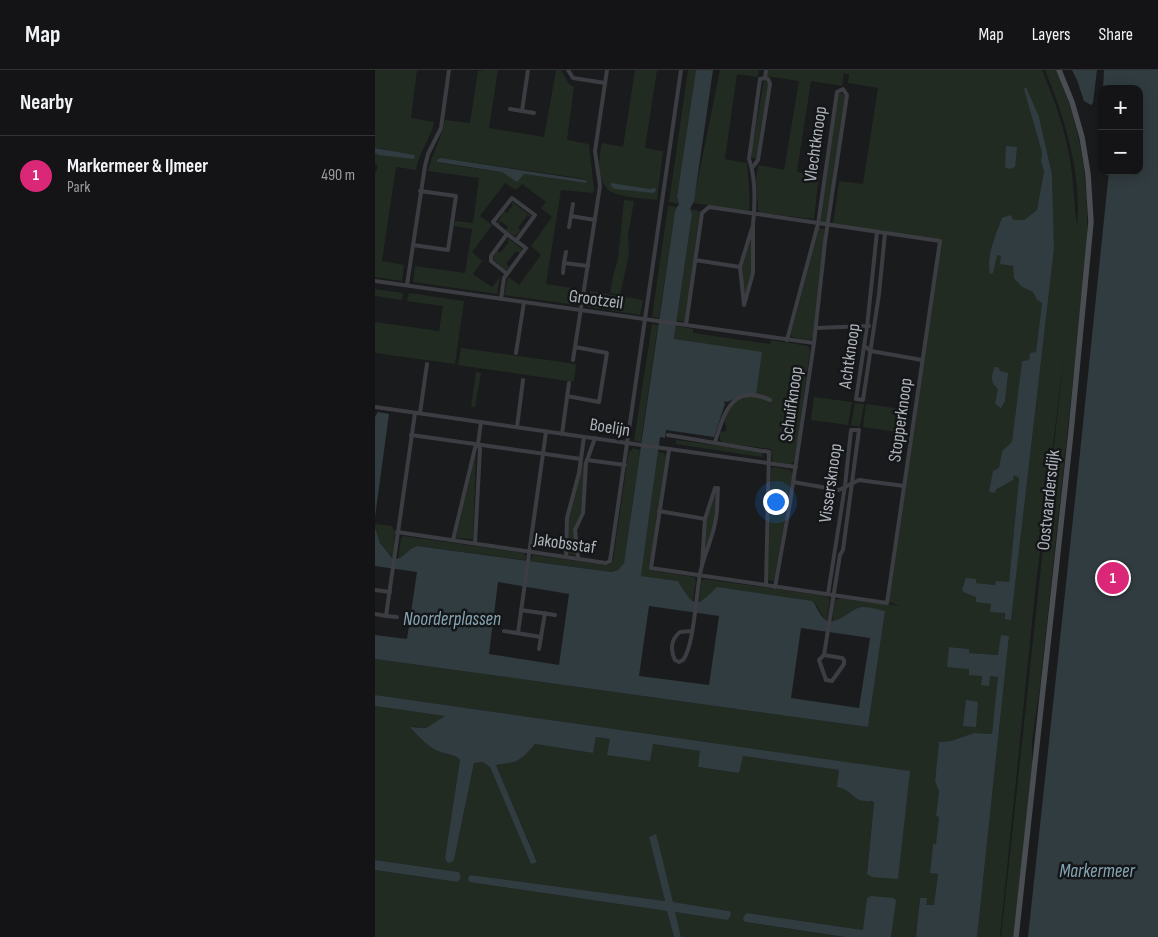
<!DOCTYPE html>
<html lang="en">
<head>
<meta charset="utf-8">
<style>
  :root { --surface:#141416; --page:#212123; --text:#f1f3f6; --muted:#9d9ea1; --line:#333335; --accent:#db2777 }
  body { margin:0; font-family:"Sofia Sans Condensed",sans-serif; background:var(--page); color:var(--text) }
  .controls { position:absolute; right:15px; top:15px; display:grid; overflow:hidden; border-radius:10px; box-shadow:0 2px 12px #0003 }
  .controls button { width:45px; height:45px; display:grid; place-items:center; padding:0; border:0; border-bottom:1px solid var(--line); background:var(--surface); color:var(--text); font:25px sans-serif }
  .you { position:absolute; left:400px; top:431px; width:18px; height:18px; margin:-12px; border:4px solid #fff; border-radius:50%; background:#1a73e8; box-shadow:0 0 0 8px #1a73e833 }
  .badge { display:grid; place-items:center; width:32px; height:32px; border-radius:50%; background:var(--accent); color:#fff; font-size:16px; font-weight:700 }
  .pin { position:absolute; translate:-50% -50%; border:2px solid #fff; box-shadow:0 1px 5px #0006 }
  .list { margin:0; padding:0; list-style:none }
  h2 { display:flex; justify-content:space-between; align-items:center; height:65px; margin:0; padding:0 20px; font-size:21px }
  h2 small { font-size:16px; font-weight:400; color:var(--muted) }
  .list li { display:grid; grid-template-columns:32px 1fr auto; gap:15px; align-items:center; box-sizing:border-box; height:80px; padding:0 20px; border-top:1px solid var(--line) }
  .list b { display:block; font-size:19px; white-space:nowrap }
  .list p { margin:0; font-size:16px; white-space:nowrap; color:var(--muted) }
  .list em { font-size:16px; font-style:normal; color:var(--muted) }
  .map { position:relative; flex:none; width:783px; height:867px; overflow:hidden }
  header { display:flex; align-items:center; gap:30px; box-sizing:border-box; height:70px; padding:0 25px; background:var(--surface); border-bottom:1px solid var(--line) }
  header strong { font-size:24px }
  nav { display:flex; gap:28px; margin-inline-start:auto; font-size:18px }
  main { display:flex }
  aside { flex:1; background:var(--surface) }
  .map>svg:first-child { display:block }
  .green { fill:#222b22; fill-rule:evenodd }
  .water { fill:#313c41; fill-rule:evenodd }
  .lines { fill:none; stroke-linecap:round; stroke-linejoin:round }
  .street { stroke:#3c3d42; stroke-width:4 }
  .secondary { stroke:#4a4d52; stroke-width:5.5 }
  .labels { text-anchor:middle; stroke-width:5; stroke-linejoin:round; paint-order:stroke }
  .street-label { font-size:18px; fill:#aeb4bc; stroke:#151618 }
  .water-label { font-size:19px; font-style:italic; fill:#87a6b5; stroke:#151618 }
</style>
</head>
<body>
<header>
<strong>Map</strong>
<nav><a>Map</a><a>Layers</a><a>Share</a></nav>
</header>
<main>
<aside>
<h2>Nearby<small></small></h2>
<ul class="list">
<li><span class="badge">1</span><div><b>Markermeer &amp; IJmeer</b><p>Park</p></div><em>490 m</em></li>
</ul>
</aside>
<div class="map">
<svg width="783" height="867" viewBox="0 0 783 867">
  <rect width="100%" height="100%" fill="#1a1b1d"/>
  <g class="green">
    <path d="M0 0H42L36 48 59 52C56 69 43 83 41 100L21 97 7 191 29 195 27 211 0 207V105L3 96 0 93V83L38 89 10 79 0 78Z"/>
    <path d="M110 0H123L114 58 169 67 181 0H186L194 14 199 17 192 70 214 74 219 120 218 123 186 120 171 214 204 219 201 235 129 225 133 207 144 215 166 185 156 176 177 147 166 138 171 132 147 114 141 120 130 113 105 146 117 155 97 182 107 191 98 204 117 217 125 207 122 224 38 212 40 196 90 203 97 159 79 156 80 151 98 153 104 108 53 101C57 83 67 68 70 50L95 53 103 1ZM66 88 211 109 212 111 210 113 149 104 130 103 127 102 64 93Z"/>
    <path d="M260 0H282L270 78 288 81 282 130C269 128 252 128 239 123 221 117 223 87 227 73L248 77Z"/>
    <polygon points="313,0 321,0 302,127 304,134 294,132"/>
    <path d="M345 0H384L383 7 362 4 350 89 372 93C373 109 376 125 374 141L318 133Z"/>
    <path d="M391 0H667C680 31 691 62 696 96 699 116 699 137 702 157 707 103 690 49 670 0H681C708 61 714 114 712 180L665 617 657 671V698L639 867H626L689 284 660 523 625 867H602L634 566 624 585 593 583 594 579 574 577 594 599 607 606 606 615 615 605 624 606 617 664 599 663 576 671 564 672 560 711 564 721 561 746 564 747 561 775 558 774 555 803 563 804 559 836 551 835 545 828 541 867H516L520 830 492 828 489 860 372 843 370 845 369 852 470 867H306L300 842 352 850 354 841 298 832 280 765 274 767 290 831 95 805 93 808 94 812 292 841 299 867H0V800L83 812 86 807 84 802 0 790V636L71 646 51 658 38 656 64 682 81 686 85 690 70 788 75 793 79 790 99 693 107 692 115 697 156 794 162 791 121 695 140 692 160 674 218 683 221 667 235 669 233 685 277 674 326 681 323 697 364 703 367 686 465 700 469 718 499 733 492 802 534 701 0 625V589L493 657 510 541 457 552 460 530 467 528 525 536 514 532 566 170 458 154 464 111 488 114 503 18 473 13 474 5 469 3 467 16 436 11 422 102 444 106 439 149 385 143 383 140 381 110 383 95 409 100 424 11 390 6ZM664 47 677 104 679 179 636 550C624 536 607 529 590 523L601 513 620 515 634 512 644 408 639 405C634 410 623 418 620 423L614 422 624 398 627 381 637 373 647 291 654 290V286L661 283 667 233 662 230 658 222 647 217C642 205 637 187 622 185L618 171 638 150H649L662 140 669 101 666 92 667 82Z"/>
    <polygon points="389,10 393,14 383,76 385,76 381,88 377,88 377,79"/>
    <polygon points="467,23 470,26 452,150 450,153 446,152 445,150 463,24"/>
    <polygon points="249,130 259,131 253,165 254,184 245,225 235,223 238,206 243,189"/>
    <polygon points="137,132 155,145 155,147 152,145 143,158 146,160 140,166 130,161 133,157 126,151 123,155 122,154 129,141 132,143 138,135 136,133"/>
    <polygon points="293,136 304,137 300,141 284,248 277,247"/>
    <polygon points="315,139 325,141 310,252 302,250 317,144"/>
    <polygon points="444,158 450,159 438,267 435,270 417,267 416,264"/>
    <polygon points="377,164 376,202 369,229 367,196"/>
    <polygon points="134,169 147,179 145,183 141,181 131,194 134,197 131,200 118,189 122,181 125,183 134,172 132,170"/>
    <polygon points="0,219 28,223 27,230 0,226"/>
    <polygon points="215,221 268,230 265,245 213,237"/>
    <polygon points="34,223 89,231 80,294 0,283 0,252 64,261 68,236 32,231"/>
    <polygon points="277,254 283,255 266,372 259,371"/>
    <path d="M301 256 318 259V263L395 274 396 270 433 276 435 280 420 390 416 394 399 392 397 390 396 379 349 373 345 370V362L351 361C352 355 349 354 350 349 353 333 367 328 381 324L299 270Z"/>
    <polygon points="86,278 201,294 199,312 83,295"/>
    <polygon points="101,302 106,303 100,337 96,337"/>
    <polygon points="439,327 477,332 473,355 436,350"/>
    <polygon points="480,333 489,334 485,357 476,355"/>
    <polygon points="491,334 533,340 529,363 488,357"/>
    <polygon points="301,370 388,382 387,387 301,374"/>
    <polygon points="257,378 265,380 249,493 243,500 236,502 155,491 158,485 231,495 235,494 238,490 254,380 257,381"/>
    <polygon points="101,382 98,469 81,468"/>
    <polygon points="283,382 289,383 291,386 274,500 319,507 321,510 318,531 313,529 303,511 266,506"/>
    <polygon points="206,392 210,393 206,442 198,461 201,484 200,485 192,484 194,448"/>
    <polygon points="399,397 415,400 418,404 399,511 393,510 396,399"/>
    <polygon points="341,420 339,452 330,483 331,452"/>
    <path d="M0 454 17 456 20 462 18 487C8 479 0 467 0 454Z"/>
    <path d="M28 466 149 483 151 486 150 490 42 476C34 479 31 486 23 489L26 468Z"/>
    <polygon points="330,509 451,526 455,529 452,550 449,549 442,536 330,530 324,531 326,511"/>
  </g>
  <g class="water">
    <path d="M321 0H338L319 131 315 139 317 144 299 269 387 282 381 324H370L352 332 349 331 350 334 339 367 291 360 290 368 285 367 266 506 303 511C318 537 321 539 342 517L437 531C442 536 445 547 451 550 461 556 473 542 483 538 490 535 502 540 510 541L493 657 0 589V565L32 569 42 502 0 496V458L5 473 18 489C29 490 32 479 42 476L236 502 243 500 249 493 300 141 304 134 302 127ZM123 512 194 524 184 595 114 584ZM274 536 344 546 334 615 264 606ZM426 558 495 568 484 638 416 628Z"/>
    <polygon points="697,0 722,0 718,33 716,35 709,31 702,10"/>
    <polygon points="729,0 783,0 783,867 653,867 703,402 734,101 764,101 764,19 728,19"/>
    <path d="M651 17 664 47 677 104 679 179 636 550 630 549V543L615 542 616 534 601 532V527L590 523 587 520 591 508 601 509V513L620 515 621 511 634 512 644 408 639 405 638 410 622 419 620 423 614 422 618 401 624 398 627 381 637 372 647 291 654 290 655 283 661 282 667 233 662 230 658 222 647 217 639 208 638 196 625 194 626 186 622 185 618 203 615 204C611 185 621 165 627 148L636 145 638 150H649L662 140 669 101 666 92 667 82 649 19Z"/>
    <polygon points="631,76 642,77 640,97 634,99 630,97"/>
    <polygon points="0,78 39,85 40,87 38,89 4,85 0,83"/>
    <polygon points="66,88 211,110 212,111 211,113 149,104 142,112 127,102 62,92 62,90"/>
    <polygon points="236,113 274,119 280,118 281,120 279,123 240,119 236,116"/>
    <path d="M620 297H623L625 301 633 303 630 331 626 338 620 334 623 319C615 312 616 306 620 297Z"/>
    <polygon points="3,342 14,344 0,447 0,347"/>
    <polygon points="626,565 634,566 602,867 541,867 545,828 552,828 551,835 559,835 563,804 555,803 558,774 561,774 564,747 561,746 564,721 560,711 564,672 576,671 599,663 617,664 623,607 615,606 614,616 606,615 607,606 594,605 594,599 572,597 574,577 594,579 594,583 623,585"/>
    <path d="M0 625 535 701 523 809 497 807 492 804 499 733 497 731C476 733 478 719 462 717L464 700 368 686 364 703 323 697 325 681 278 674 275 691 232 685 235 669 221 667 218 683 160 674 149 686 140 692 121 695 162 792 156 794 115 697 107 692 99 693 79 790 75 793 72 792 70 788 85 690C80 683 70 685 63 681 52 676 43 666 35 657L51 658 70 646 0 636Z"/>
    <polygon points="591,630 603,632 601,657 588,656"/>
    <polygon points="281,764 298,832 354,841 356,843 355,847 352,850 300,842 306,867 299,867 292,841 94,812 93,808 95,805 290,831 274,767"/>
    <polygon points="0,790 84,802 86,807 83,812 0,800"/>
    <polygon points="496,826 518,828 521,830 516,867 470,867 370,852 368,850 369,846 372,843 488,860 492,828"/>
  </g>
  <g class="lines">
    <g class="street">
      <polyline points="193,0 198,8 230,13"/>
      <polyline points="135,39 159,43"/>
      <polyline points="147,41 153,0"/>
      <polyline points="377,98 383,90 395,14 393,9 390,8"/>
      <polyline points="196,146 220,150"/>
      <polygon points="378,155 378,203 369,235 365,197"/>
      <path d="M378 155C380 135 381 108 374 89L385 9 390 8 391 0"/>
      <polyline points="194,157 198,134"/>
      <polyline points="502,162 492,257 481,329 488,330 504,224 510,163"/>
      <polyline points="132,164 118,152 137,128 160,145 141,171"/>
      <polyline points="38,175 73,180 81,126 45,121"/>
      <polyline points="191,182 189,193 213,196"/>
      <polyline points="320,190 365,197"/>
      <polyline points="188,203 189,193"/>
      <polyline points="0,211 439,273"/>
      <polyline points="32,215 50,96 53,84 66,58 74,0"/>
      <polyline points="126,229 129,208 151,178 132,164 116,186 116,191 131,203"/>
      <polyline points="441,258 494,256"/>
      <polyline points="489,276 496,281 547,290"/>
      <polyline points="141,283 149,232"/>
      <polyline points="198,290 225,116 220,81 232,0"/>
      <polyline points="192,326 224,332 232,283 200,277"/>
      <polyline points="0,337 421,397"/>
      <polyline points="45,343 52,294"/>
      <polyline points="142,357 148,310"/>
      <polyline points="187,364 194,313"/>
      <polyline points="36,365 206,389"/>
      <polyline points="293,365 394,382 391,515"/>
      <path d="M340 372C349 344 357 312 395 330"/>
      <polyline points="294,380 276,498 512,533 565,171 334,137 327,143 311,255"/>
      <polyline points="212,390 250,395"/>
      <polyline points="418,412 464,420 484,410 529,416"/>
      <polyline points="284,441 330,449"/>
      <polyline points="22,462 231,493 235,491 306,0"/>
      <polyline points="78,470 100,378 103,374"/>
      <polyline points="100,473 105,379 103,374 106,352"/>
      <polyline points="191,486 192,448 204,403 209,367"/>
      <polyline points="203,488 200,460 208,443 211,393 220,368"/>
      <polyline points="400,517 415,433 439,273 450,172 472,25 468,19 462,22 443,154 412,270"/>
      <polyline points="0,520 15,522"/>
      <polyline points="146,540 180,545"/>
      <polyline points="0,544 11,546 40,343"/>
      <polyline points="11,546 22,547"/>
      <polyline points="129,561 166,567"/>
      <path d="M317 561 305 562C296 569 295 580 300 590L304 592 308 590C319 576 321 525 325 504 328 487 337 470 340 453 343 442 342 430 343 418H340L330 449 327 495"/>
      <polyline points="143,563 171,362"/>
      <polyline points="164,579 170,543"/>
      <polyline points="449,585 467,588 469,590 469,594 457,611 451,610 444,590 449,585 465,485 468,480 484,360 476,360 470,416 453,524"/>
    </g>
    <polyline class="secondary" points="641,867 696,362 716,152 713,104 707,67 697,32 684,0"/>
  </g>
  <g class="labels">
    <g class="street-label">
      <text transform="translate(440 74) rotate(-82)" y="6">Vlechtknoop</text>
      <text transform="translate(221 229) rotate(8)" y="6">Grootzeil</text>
      <text transform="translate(474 286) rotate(-82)" y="6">Achtknoop</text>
      <text transform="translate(416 334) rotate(-82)" y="6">Schuifknoop</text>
      <text transform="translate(525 350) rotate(-82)" y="6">Stopperknoop</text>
      <text transform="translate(235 357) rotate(9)" y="6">Boelijn</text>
      <text transform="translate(455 413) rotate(-82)" y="6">Vissersknoop</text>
      <text transform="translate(673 430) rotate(-84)" y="6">Oostvaardersdijk</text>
      <text transform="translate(190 473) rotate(8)" y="6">Jakobsstaf</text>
    </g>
    <g class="water-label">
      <text x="77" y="555">Noorderplassen</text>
      <text x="722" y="807">Markermeer</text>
    </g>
  </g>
</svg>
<div class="controls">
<button>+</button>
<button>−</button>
</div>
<div class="you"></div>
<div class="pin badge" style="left:738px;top:508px">1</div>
</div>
</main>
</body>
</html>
